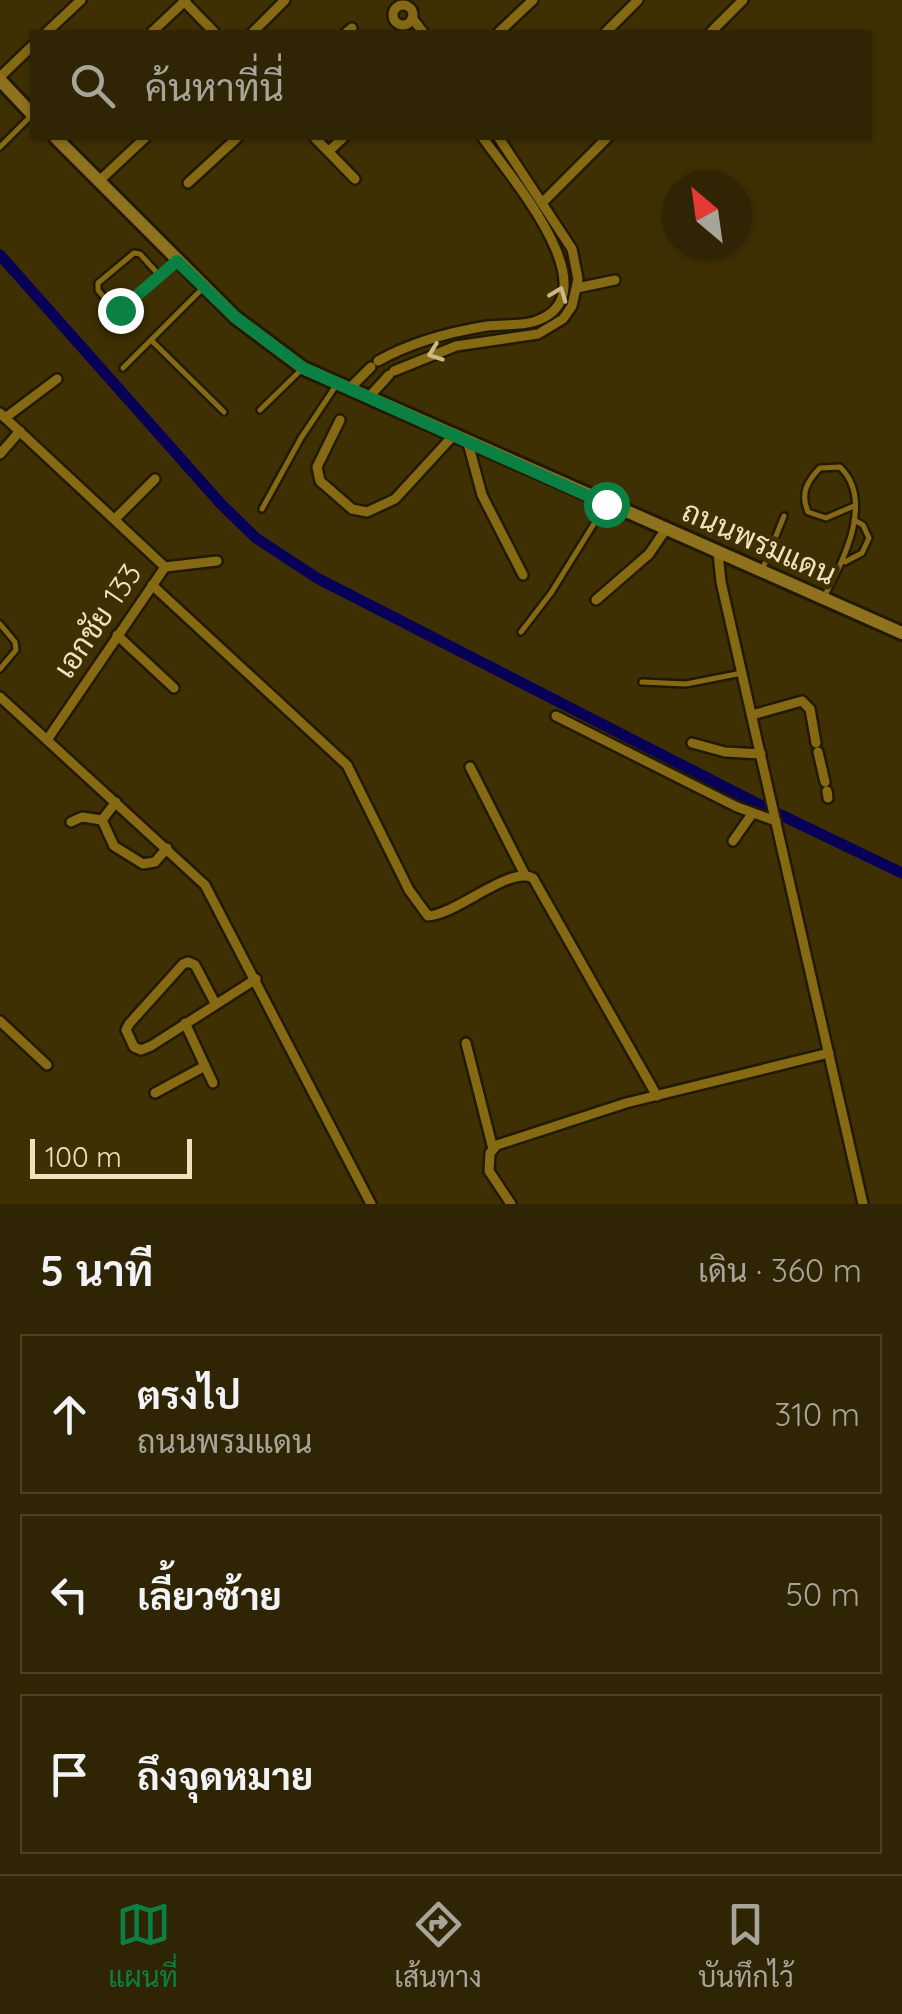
<!DOCTYPE html>
<html lang="th">
<head>
<meta charset="utf-8">
<style>
  :root { --surface:#2f2403; --page:#3b3012; --text:#f1f3f6; --muted:#a7a49a; --line:#4a4125; --accent:#0b8043 }
  body { margin:0; font-family:Quicksand,Sarabun,sans-serif; background:var(--page); color:var(--text) }
  .compass { position:absolute; left:662px; top:170px; width:90px; height:90px; border-radius:50%; background:var(--surface); box-shadow:0 2px 8px #0004; rotate:331deg }
  .scale { position:absolute; left:30px; bottom:25px; width:162px; box-sizing:border-box; padding-left:10px; border:5px solid #f1e2bd; border-top:0; font-size:28px; line-height:35px; white-space:nowrap; color:#f1e2bd; -webkit-text-stroke:8px #3f3004; paint-order:stroke }
  .stop { position:absolute; width:30px; height:30px; margin:-22px; border:8px solid #0b8043; border-radius:50%; background:#fff }
  .stop.end { background:#0b8043; border-color:#fff; box-shadow:0 2px 10px #0008 }
  .list { margin:0; padding:0; list-style:none }
  h2 { display:flex; justify-content:space-between; align-items:center; height:130px; margin:0; padding:0 40px; font-size:42px }
  h2 small { font-size:32px; font-weight:400; color:var(--muted) }
  .list li { display:grid; grid-template-columns:65px 1fr auto; gap:30px; align-items:center; box-sizing:border-box; height:160px; margin:0 20px 20px; padding:0 20px; border:2px solid var(--line); border-radius:0px }
  .list b { display:block; font-size:38px; white-space:nowrap }
  .list p { margin:0; font-size:32px; white-space:nowrap; color:var(--muted) }
  .list em { font-size:32px; font-style:normal; color:var(--muted) }
  .icon { flex:none; width:55px; height:55px; fill:none; stroke:currentColor; stroke-width:2; stroke-linecap:round; stroke-linejoin:round }
  .map { position:relative; flex:none; width:902px; height:1204px; overflow:hidden }
  .search { position:absolute; background:var(--surface); box-shadow:0 2px 8px #0004; left:30px; right:30px; top:30px; height:110px; display:flex; align-items:center; gap:25px; box-sizing:border-box; padding:0 35px; border-radius:0px; color:var(--muted); font-size:38px }
  .sheet { height:670px; background:var(--surface) }
  nav { display:flex; justify-content:space-around; align-items:center; box-sizing:border-box; height:140px; border-top:2px solid var(--line); background:var(--surface); font-size:28px; color:var(--muted) }
  nav a { display:grid; justify-items:center; gap:5px }
  nav .on { color:var(--accent) }
  .map>svg:first-child { display:block }
  .lines { fill:none; stroke-linecap:round; stroke-linejoin:round }
  .canal { stroke:#070056; stroke-width:11 }
  .service-casing { stroke:#221902; stroke-width:10 }
  .minor-casing { stroke:#221902; stroke-width:14 }
  .secondary-casing { stroke:#221902; stroke-width:18 }
  .service { stroke:#856913; stroke-width:5 }
  .minor { stroke:#856913; stroke-width:9 }
  .secondary { stroke:#8f721e; stroke-width:12 }
  .oneway { stroke:#cbb882 }
  .route { stroke:#0b8043; stroke-width:12 }
  .labels { text-anchor:middle; stroke-width:10; stroke-linejoin:round; paint-order:stroke }
  .street-label { font-size:30px; fill:#f1e2bd; stroke:#3f3004 }
</style>
</head>
<body>
<div class="map">
<svg width="902" height="1204" viewBox="0 0 902 1204">
  <rect width="100%" height="100%" fill="#3f3004"/>
  <g class="lines">
    <polyline class="canal" points="0,255 221,504 256,538 317,578 754,802 902,873"/>
    <g class="service-casing">
      <g id="service">
        <polyline points="0,147 30,117"/>
        <polyline points="160,276 140,254 134,253 98,283 98,290 115,311 120,310 177,262"/>
        <polyline points="151,340 224,412"/>
        <polyline points="123,368 202,289"/>
        <polyline points="260,410 301,370"/>
        <polyline points="262,509 301,438 335,387"/>
        <polyline points="845,562 862,553 869,538 863,525 854,520"/>
        <polyline points="763,568 784,516"/>
        <path d="M823 599C841 564 876 502 840 467L820 468C807 481 800 494 808 512L826 518 854 506"/>
        <polyline points="0,624 15,642 16,650 0,669"/>
        <polyline points="521,632 551,593 605,506"/>
        <polyline points="642,682 686,684 742,673"/>
      </g>
    </g>
    <g class="minor-casing">
      <g id="minor">
        <polyline points="183,0 214,32"/>
        <circle cx="403" cy="15" r="10"/>
        <polyline points="412,18 423,32"/>
        <polyline points="47,32 81,0"/>
        <polyline points="152,32 186,0"/>
        <polyline points="253,32 285,0"/>
        <polyline points="347,32 352,28"/>
        <polyline points="499,32 533,0"/>
        <polyline points="606,32 638,0"/>
        <polyline points="711,32 743,0"/>
        <polyline points="0,77 32,46"/>
        <polyline points="315,138 355,179"/>
        <polyline points="329,151 343,138"/>
        <polyline points="99,181 145,138"/>
        <polyline points="188,183 237,138"/>
        <polyline points="542,203 607,138"/>
        <polyline points="577,288 615,280"/>
        <path d="M378 361C410 343 450 332 487 326 502 324 518 326 533 322 617 297 507 173 483 138"/>
        <polyline points="394,371 456,346 538,334 563,319 572,306 578,279 572,249 499,138"/>
        <polyline points="349,389 371,367"/>
        <polyline points="369,397 389,375"/>
        <polyline points="0,413 165,567"/>
        <polyline points="5,418 57,379"/>
        <polyline points="340,420 317,467 320,481 352,509 367,512 395,499 452,437"/>
        <polyline points="468,443 482,495 523,575"/>
        <polyline points="0,454 20,431"/>
        <polyline points="116,518 155,479"/>
        <polyline points="718,553 721,582 863,1204"/>
        <polyline points="165,567 217,561"/>
        <path d="M152 585 347 765 409 890 428 916C458 914 508 866 533 878L657 1096"/>
        <polyline points="596,600 649,554 666,529"/>
        <polyline points="117,635 174,688"/>
        <polyline points="0,697 205,885 371,1204"/>
        <polyline points="752,715 802,701 810,709 816,743"/>
        <polyline points="556,716 737,807 776,821"/>
        <polyline points="47,740 165,567"/>
        <polyline points="692,743 725,752 761,754"/>
        <polyline points="818,752 825,782"/>
        <polyline points="470,767 525,875"/>
        <polyline points="827,791 828,798"/>
        <polyline points="116,802 102,820 114,846 143,864 155,862 167,848"/>
        <polyline points="71,822 82,817 102,820"/>
        <polyline points="733,841 752,814"/>
        <polyline points="215,1003 195,965 188,962 183,964 129,1024 126,1030 134,1047 141,1050 151,1046 256,979"/>
        <polyline points="0,1021 47,1065"/>
        <polyline points="466,1043 493,1149"/>
        <polyline points="205,1066 213,1083"/>
        <polyline points="155,1093 205,1066 185,1023"/>
        <polyline points="511,1204 489,1171 490,1153 497,1145 626,1103 829,1053"/>
      </g>
    </g>
    <g class="secondary-casing">
      <g id="secondary">
        <polyline points="0,80 32,114"/>
        <polyline points="56,138 235,317 303,368 902,633"/>
      </g>
    </g>
    <use href="#service" class="service"/>
    <use href="#minor" class="minor"/>
    <use href="#secondary" class="secondary"/>
  </g>
  <defs><path id="oneway-chevron" d="M-2-3.5L2.5 0L-2 3.5" fill="none" stroke-width="1.6" stroke-linecap="round" stroke-linejoin="round" transform="scale(2.5)"/></defs>
  <g class="oneway">
    <use href="#oneway-chevron" transform="translate(559 294) rotate(-69)"/>
    <use href="#oneway-chevron" transform="translate(435 353) rotate(160)"/>
  </g>
  <g class="lines">
    <polyline class="route" points="120,310 177,261 235,317 303,368 606,504"/>
  </g>
  <g class="labels">
    <g class="street-label">
      <text transform="translate(759 543) rotate(24)" y="10">ถนนพรมแดน</text>
      <text transform="translate(98 621) rotate(-56)" y="10">เอกชัย 133</text>
    </g>
  </g>
</svg>
<svg class="compass" viewBox="-18 -18 36 36"><path d="M0-13l5 13h-10z" fill="#e53935"/><path d="M0 13l5-13h-10z" fill="#a7a49a"/></svg>
<div class="scale">100 m</div>
<div class="stop" style="left:606px;top:504px"></div>
<div class="stop end" style="left:120px;top:310px"></div>
<div class="search"><svg class="icon" aria-label="search" viewBox="0 0 24 24"><circle cx="10" cy="10" r="6"/><path d="M15 15l6 6"/></svg>ค้นหาที่นี่</div>
</div>
<section class="sheet">
<h2>5 นาที<small>เดิน · 360 m</small></h2>
<ul class="list">
<li><svg class="icon" aria-label="ahead" viewBox="0 0 24 24"><path d="M12 20V5M6 11l6-6 6 6"/></svg><div><b>ตรงไป</b><p>ถนนพรมแดน</p></div><em>310 m</em></li>
<li><svg class="icon" aria-label="left" viewBox="0 0 24 24"><path d="M17 20v-9H6M10 6l-5 5 5 5"/></svg><div><b>เลี้ยวซ้าย</b></div><em>50 m</em></li>
<li><svg class="icon" aria-label="arrive" viewBox="0 0 24 24"><path d="M6 21V4h12l-3 4 3 4H6"/></svg><div><b>ถึงจุดหมาย</b></div></li>
</ul>
</section>
<nav>
<a class="on"><svg class="icon" aria-label="map" viewBox="0 0 24 24"><path d="M3 6l6-2 6 2 6-2v14l-6 2-6-2-6 2zM9 4v14M15 6v14"/></svg>แผนที่</a>
<a><svg class="icon" aria-label="directions" viewBox="0 0 24 24"><path d="M12 3l9 9-9 9-9-9zM9 14v-3h6M13 9l2 2-2 2"/></svg>เส้นทาง</a>
<a><svg class="icon" aria-label="saved" viewBox="0 0 24 24"><path d="M7 4h10v16l-5-4-5 4z"/></svg>บันทึกไว้</a>
</nav>
</body>
</html>
